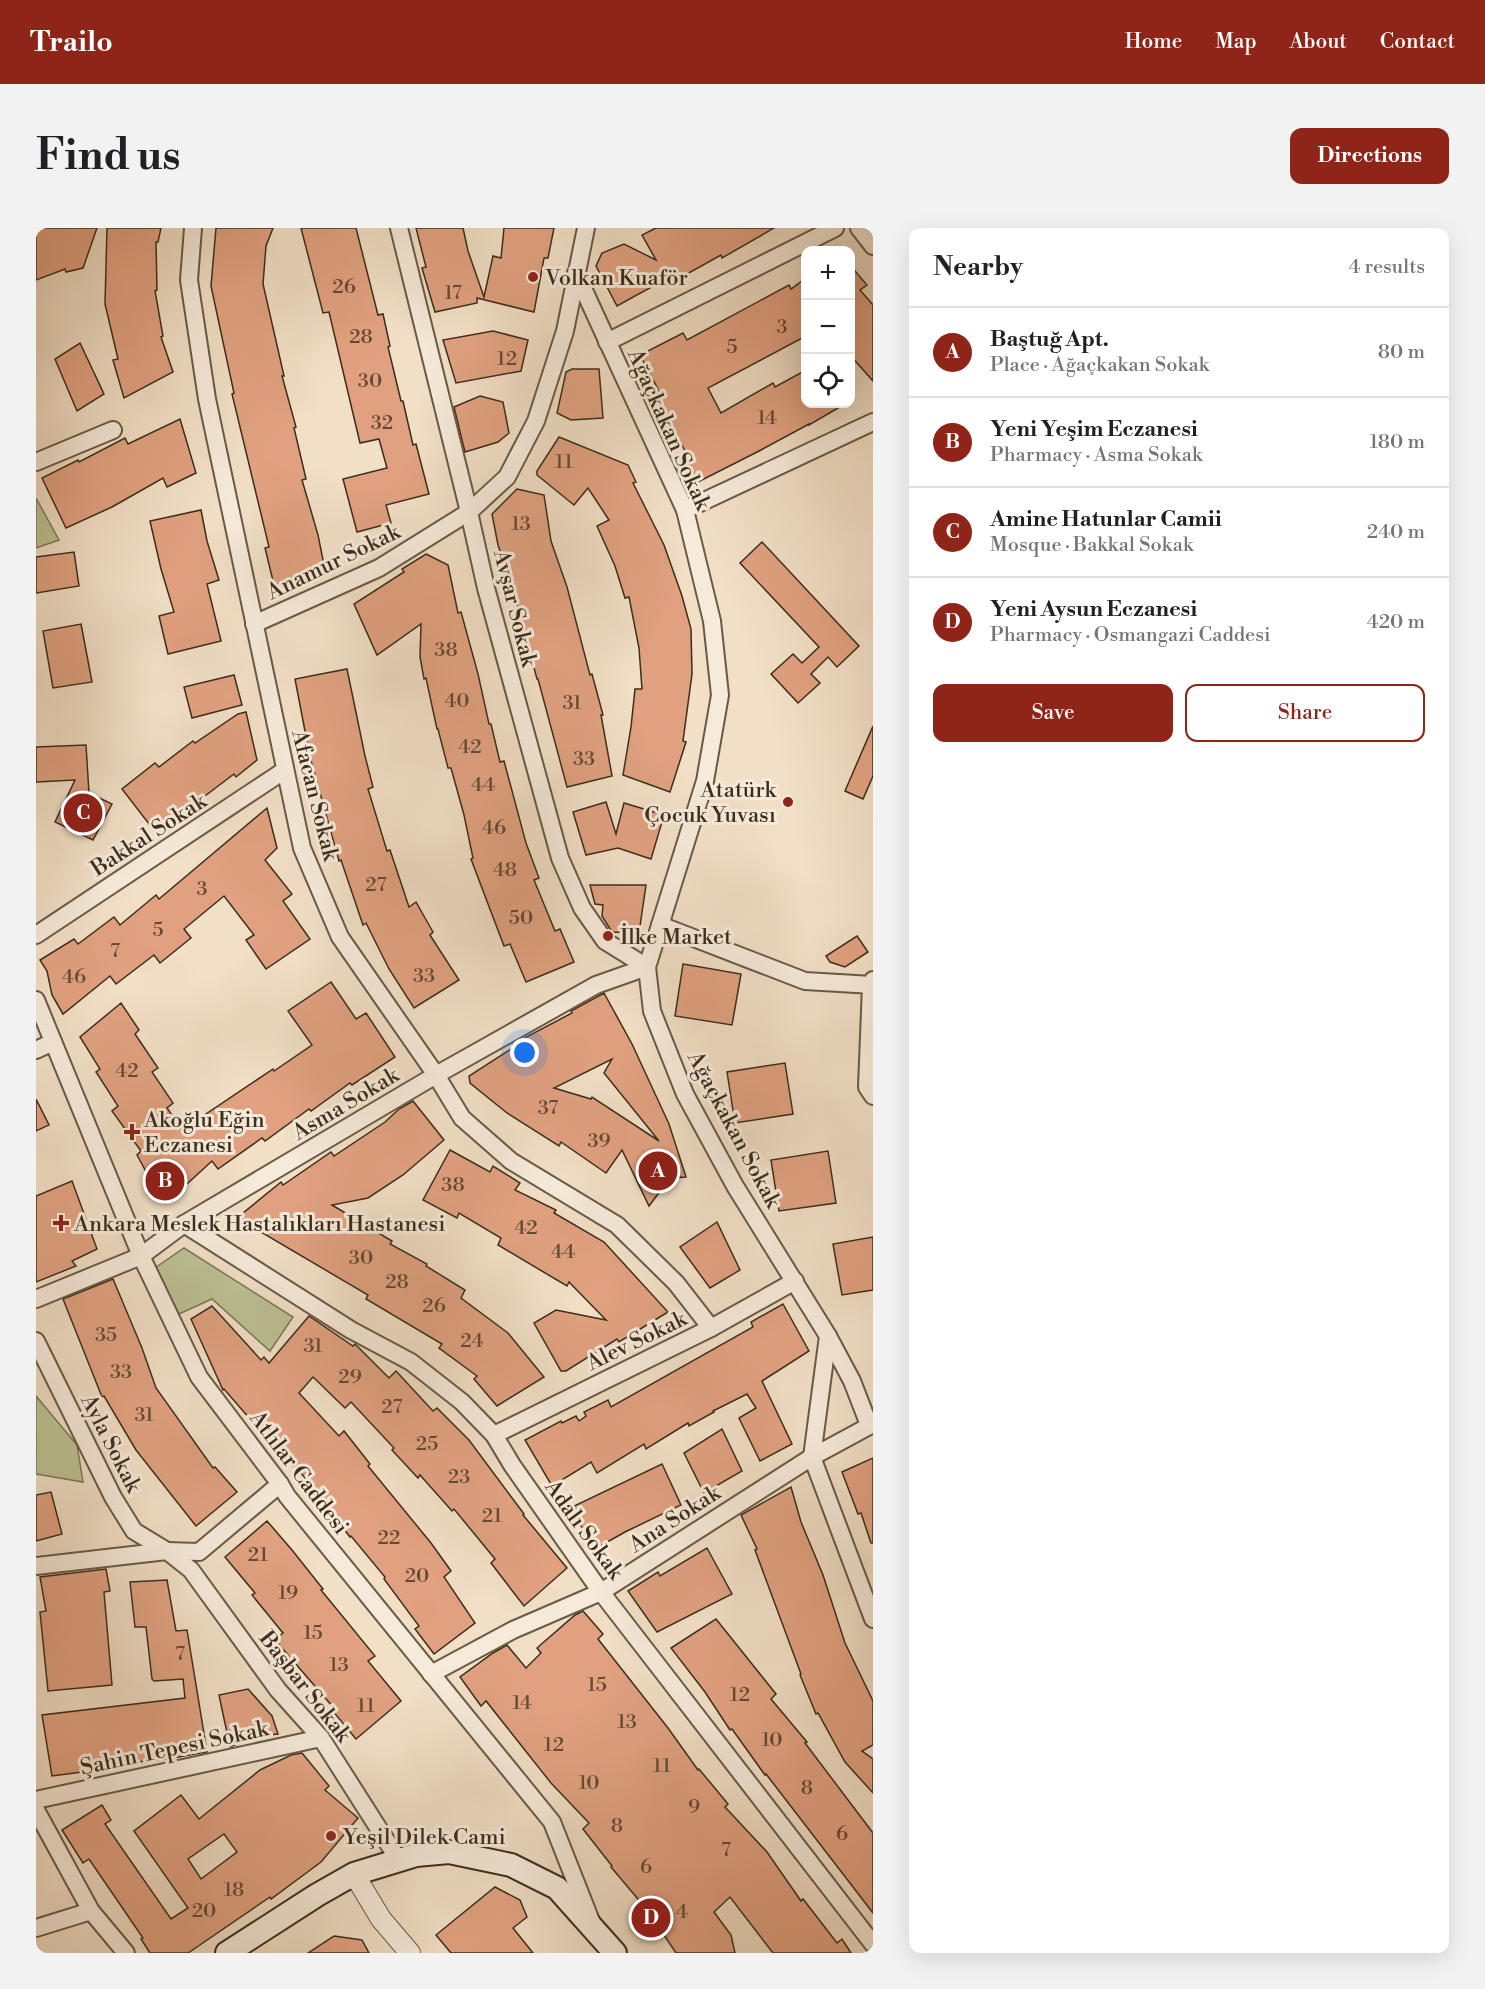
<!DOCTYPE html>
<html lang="en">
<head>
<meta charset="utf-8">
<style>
  :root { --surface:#fff; --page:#f2f2f2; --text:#202124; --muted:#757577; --line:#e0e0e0; --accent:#8f2418 }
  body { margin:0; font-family:"Libre Bodoni",serif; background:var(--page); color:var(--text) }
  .controls { position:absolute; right:18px; top:18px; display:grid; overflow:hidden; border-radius:12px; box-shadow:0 6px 24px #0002 }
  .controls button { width:54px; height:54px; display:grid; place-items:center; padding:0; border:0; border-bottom:2px solid var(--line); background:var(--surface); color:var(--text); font:30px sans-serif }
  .you { position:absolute; left:489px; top:825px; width:21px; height:21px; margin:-15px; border:4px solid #fff; border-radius:50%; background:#1a73e8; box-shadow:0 0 0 9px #1a73e833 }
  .badge { display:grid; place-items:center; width:39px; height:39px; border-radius:50%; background:var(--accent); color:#fff; font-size:20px; font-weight:700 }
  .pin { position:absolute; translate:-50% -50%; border:3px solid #fff; box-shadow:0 2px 6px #0006 }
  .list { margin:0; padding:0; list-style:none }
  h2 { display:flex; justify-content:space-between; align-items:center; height:78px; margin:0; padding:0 24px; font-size:26px }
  h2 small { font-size:20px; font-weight:400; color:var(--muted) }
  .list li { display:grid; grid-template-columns:39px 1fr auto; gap:18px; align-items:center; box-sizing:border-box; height:90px; padding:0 24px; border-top:2px solid var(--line) }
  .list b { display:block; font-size:22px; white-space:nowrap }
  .list p { margin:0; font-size:20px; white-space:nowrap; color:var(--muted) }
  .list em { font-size:20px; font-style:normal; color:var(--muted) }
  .actions { display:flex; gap:12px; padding:18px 24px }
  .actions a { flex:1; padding:14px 0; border:2px solid var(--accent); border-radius:12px; text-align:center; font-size:21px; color:var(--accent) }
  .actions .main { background:var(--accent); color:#fff }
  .icon { flex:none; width:33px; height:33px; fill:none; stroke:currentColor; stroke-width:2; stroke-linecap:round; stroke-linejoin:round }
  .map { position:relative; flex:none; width:837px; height:1725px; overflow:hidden; border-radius:12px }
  header { display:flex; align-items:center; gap:36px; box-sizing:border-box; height:84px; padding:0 30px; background:var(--accent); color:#fff }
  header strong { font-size:28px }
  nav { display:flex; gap:33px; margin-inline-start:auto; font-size:21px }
  .intro { display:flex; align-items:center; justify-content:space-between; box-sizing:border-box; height:144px; padding:0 36px }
  h1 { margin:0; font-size:42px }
  .button { padding:15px 27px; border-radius:12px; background:var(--accent); color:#fff; font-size:21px; font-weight:700 }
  main { display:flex; gap:36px; padding:0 36px }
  aside { flex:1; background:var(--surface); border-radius:12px; box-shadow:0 6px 24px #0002 }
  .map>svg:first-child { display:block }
  .green { fill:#bcc194; stroke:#7c7758; stroke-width:1.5 }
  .building { fill:#e1a180; stroke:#3b2d1c; stroke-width:1.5; fill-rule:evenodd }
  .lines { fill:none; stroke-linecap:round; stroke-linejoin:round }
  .minor-casing { stroke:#685a46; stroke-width:20 }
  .tertiary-casing { stroke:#685a46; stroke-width:22 }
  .secondary-casing { stroke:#3b2d1c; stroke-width:26 }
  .minor { stroke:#f6eada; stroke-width:16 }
  .tertiary { stroke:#f6eada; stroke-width:20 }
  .secondary { stroke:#f6eada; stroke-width:22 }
  .poi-dot { fill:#8f2418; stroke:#f6eada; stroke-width:2 }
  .labels { text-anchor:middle; stroke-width:6; stroke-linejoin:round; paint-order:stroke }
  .number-label { font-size:20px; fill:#644a35 }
  .poi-label { font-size:22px; fill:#3b2d1c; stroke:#f6eada; text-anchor:start }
  .street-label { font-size:22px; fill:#3b2d1c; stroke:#f6eada }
</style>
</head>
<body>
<header>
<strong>Trailo</strong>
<nav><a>Home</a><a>Map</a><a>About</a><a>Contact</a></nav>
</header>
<div class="intro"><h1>Find us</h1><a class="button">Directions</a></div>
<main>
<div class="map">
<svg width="837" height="1725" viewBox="0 0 837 1725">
  <rect width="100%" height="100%" fill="#f1dfc6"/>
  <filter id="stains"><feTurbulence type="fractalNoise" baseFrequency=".00333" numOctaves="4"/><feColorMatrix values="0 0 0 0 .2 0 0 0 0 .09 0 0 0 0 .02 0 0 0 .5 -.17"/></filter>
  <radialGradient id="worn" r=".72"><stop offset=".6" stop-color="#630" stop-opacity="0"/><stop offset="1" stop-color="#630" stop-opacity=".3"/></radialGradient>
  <g class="green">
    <polygon points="0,270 23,312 0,320"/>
    <polygon points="148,1020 257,1089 234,1123 176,1071 143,1086 119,1040"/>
    <polygon points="0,1168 41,1217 47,1254 0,1246"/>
  </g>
  <g class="building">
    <polygon points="0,0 61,0 47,40 30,44 29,41 0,52"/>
    <polygon points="71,0 125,0 122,14 120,14 121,62 119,63 127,108 125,109 137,144 88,170 77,132 82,131 69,76"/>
    <polygon points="180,0 237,0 230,18 227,56 248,148 246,148 260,199 258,200 270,251 266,252 282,307 289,342 238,357 229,320 233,319 196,166 198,165 175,58"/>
    <polygon points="265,0 320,0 342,87 347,86 354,118 352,119 365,173 367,173 377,217 380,216 393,266 350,277 355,295 321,304 307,251 351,240 343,211 324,215 293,84 287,85"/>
    <polygon points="380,0 427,0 432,23 448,69 457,28 465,30 468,0 518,0 512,30 508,30 498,84 441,70 441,75 399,84 386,40 390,39"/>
    <polygon points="620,0 738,0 686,30 685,27 633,56 630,51 581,78 560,38 566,25 588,16 620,32 606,7"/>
    <polygon points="814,37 831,57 824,62 837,77 837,153 814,127"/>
    <polygon points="770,50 770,108 672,160 685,185 737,155 739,159 770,142 770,176 809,176 773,197 773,196 725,222 662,254 647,225 649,223 621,169 625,167 604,127 647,105 651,112 753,57 755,61"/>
    <polygon points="457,103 492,112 485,143 420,155 407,112"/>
    <polygon points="44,115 68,166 41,183 19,131"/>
    <polygon points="536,141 563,141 567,190 535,192 521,185 530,144"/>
    <polygon points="444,168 467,174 473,205 462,214 429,224 418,179"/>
    <polygon points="144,191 160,245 131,259 127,250 76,279 30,300 6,250 42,232 43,234 89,210 92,216"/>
    <polygon points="523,209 592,237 600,254 597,255 628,317 646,368 655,401 656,446 647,513 650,514 634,564 587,547 595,499 599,461 606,461 603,420 593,369 589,370 579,338 561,298 573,292 552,260 538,277 501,247 501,243"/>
    <polygon points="481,261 508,267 515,313 531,359 554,447 556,446 567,487 565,487 576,548 531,559 502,451 501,451 477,361 462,317 456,286"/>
    <polygon points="165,282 171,313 183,352 171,356 185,413 132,426 123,388 138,384 125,341 114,293"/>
    <polygon points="726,314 823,418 801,439 792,429 775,446 784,455 762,475 735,446 757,426 766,435 783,419 704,335"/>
    <polygon points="38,324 43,358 0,365 0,329"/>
    <polygon points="390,326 412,337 422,385 425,384 442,446 453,496 455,496 464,534 468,533 490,615 503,650 498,652 519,703 524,701 538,734 490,754 474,716 468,718 435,631 437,630 428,587 415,540 412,540 402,501 401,501 390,450 388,451 384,429 385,396 341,427 318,376 368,344 366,341"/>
    <polygon points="45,396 56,454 17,460 7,403"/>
    <polygon points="311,441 329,528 337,559 332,561 351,623 354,622 373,679 380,674 397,704 394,707 423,752 378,780 353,741 330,695 327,697 305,632 303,633 274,529 259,451"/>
    <polygon points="198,447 206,477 156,490 148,459"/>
    <polygon points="210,484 221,532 200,549 198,546 120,605 86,561 119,535 123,539 157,513 159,515 202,486"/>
    <polygon points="837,498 837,548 827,571 809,563"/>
    <polygon points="50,517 53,565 76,576 57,612 19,594 39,552 0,554 0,519"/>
    <polygon points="570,574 580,606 588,575 628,587 615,631 582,620 550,627 537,584"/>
    <polygon points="231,580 241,620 229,632 256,666 247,673 274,711 230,741 210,712 218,707 188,668 148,701 155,710 124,735 118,727 80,756 74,748 27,786 16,767 11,743 4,732 38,711 42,716 78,689 84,697 120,667 123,671"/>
    <polygon points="554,657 610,657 603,705 576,704 566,688 567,677 559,676"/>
    <polygon points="821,708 832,724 809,739 794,734 790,728"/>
    <polygon points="647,736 705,746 696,797 639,788"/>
    <polygon points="295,754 320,791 330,785 359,829 316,857 314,855 275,883 273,881 229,913 226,910 182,941 176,933 141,965 114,951 101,927 105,923 76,883 82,878 60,844 64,841 44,809 85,775 103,802 99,806 122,840 116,844 137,875 131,880 146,902 237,841 238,843 276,817 252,783"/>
    <path d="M568 765 596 816 633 896 650 949 634 950 613 978 586 922 570 945 525 914 523 918 471 885 434 855 433 848 478 819 477 816 536 785 535 783ZM576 831 568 845 623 913 556 869 555 871 518 860Z"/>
    <polygon points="749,835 757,886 699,895 691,844"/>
    <polygon points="0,871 13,897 0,903"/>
    <polygon points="377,873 408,912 367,947 332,970 296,977 356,1013 354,1016 391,1036 390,1038 429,1062 425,1070 472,1105 508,1149 461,1178 438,1151 441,1148 403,1120 406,1116 330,1071 332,1067 201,990 245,954 247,957 295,924 298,928 349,894 363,881"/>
    <polygon points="414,922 454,944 457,938 484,955 479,962 520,982 518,985 568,1014 632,1084 583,1114 581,1111 530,1143 525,1143 498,1095 520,1082 570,1092 533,1054 531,1058 462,1017 465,1010 423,985 421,990 387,972"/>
    <polygon points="792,923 800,975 743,983 735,932"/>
    <polygon points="36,953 61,1021 36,1033 40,1038 0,1054 0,968"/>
    <polygon points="681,994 704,1042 674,1060 644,1019"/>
    <polygon points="837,1009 837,1062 806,1067 797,1016"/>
    <polygon points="77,1051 106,1120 120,1160 177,1240 179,1239 201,1264 160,1298 100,1222 68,1168 66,1169 27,1071"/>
    <polygon points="747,1076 773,1123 726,1153 756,1216 724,1233 703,1190 720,1180 711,1166 677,1183 678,1184 653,1198 652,1195 610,1221 608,1216 561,1245 555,1234 516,1258 489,1212 525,1193 526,1195 540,1188 543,1193 550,1188 548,1184 572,1172 575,1179 717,1099 715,1094"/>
    <polygon points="176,1078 225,1132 228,1129 233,1135 273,1088 317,1118 319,1116 353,1150 360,1143 397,1183 401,1180 433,1212 488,1286 487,1287 531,1340 488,1378 455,1335 459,1331 418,1281 416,1283 384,1247 382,1250 356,1222 358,1220 315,1174 309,1180 277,1149 263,1165 303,1208 308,1203 334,1236 332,1238 395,1315 415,1343 408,1349 439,1395 398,1426 379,1401 383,1398 348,1351 349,1349 315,1308 314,1309 259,1237 257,1238 228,1207 188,1161 187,1162 155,1091"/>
    <polygon points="686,1201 706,1243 668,1265 648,1225"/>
    <polygon points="837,1230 837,1315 835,1315 825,1285 822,1286 806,1244"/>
    <polygon points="626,1236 645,1277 589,1304 559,1321 534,1280"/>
    <polygon points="755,1259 765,1294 787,1347 809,1415 837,1473 837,1517 826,1523 837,1531 837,1565 809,1534 782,1485 780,1486 764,1447 765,1446 719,1322 721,1321 705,1287"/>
    <polygon points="15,1264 26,1306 0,1313 0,1267"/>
    <polygon points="231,1293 256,1322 287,1361 285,1362 339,1428 332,1433 365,1473 320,1511 295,1481 297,1479 239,1412 247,1405 216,1367 219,1365 189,1329"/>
    <polygon points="671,1320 696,1366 621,1404 592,1363 622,1344 624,1348"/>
    <polygon points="70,1341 74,1363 68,1364 76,1457 12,1463 4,1384 10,1383 4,1349"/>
    <polygon points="131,1352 140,1403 151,1402 171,1524 131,1531 60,1538 61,1542 16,1548 6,1487 149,1470 147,1451 118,1453 116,1451 110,1399 99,1399 94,1354"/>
    <polygon points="547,1383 567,1406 562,1411 632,1500 662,1542 663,1541 692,1576 689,1579 731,1624 765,1673 767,1671 801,1715 806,1711 815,1725 737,1725 694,1669 678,1684 695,1707 699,1725 640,1725 612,1683 575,1639 576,1638 547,1601 553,1595 515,1555 450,1473 445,1478 424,1449 457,1425 471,1417 490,1440 505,1425 501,1420 539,1387"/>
    <polygon points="680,1391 740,1466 735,1471 771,1514 769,1515 837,1605 837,1685 730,1546 729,1547 696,1501 694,1502 669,1464 635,1420"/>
    <polygon points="212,1461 236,1488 242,1506 221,1508 194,1519 183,1467"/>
    <path d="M266 1525 293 1558 289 1562 322 1590 285 1634 235 1671 234 1669 152 1725H114L105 1711 107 1710 53 1631 47 1635 26 1602 66 1577 75 1592 69 1596 135 1691 152 1680 98 1603 145 1567 163 1591 224 1542 255 1527ZM188 1606 201 1624 165 1651 152 1631Z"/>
    <polygon points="459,1659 484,1672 491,1689 477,1700 497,1725 415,1725 400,1707"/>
    <polygon points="298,1708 326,1712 333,1725 272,1725"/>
  </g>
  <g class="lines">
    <g class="minor-casing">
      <g id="minor">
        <polyline points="157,0 153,52 171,171 266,620 304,709 400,847 426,890 475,933 581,997 640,1055 675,1100"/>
        <polyline points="363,0 433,284 450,360 524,630 546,680 569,713 611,739"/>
        <polyline points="823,0 837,18"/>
        <polyline points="540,45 649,282 676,393 684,467 669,553 611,739 616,783 649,866 699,958 792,1108 776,1229 837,1391"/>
        <polyline points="571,114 799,0"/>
        <polyline points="0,234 77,202"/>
        <polyline points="649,282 837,194"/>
        <polyline points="218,396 343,340 433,284 471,249 500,193 529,103 550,0"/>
        <polyline points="624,697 769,753 837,757"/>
        <polyline points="0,707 249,542"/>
        <polyline points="837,752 835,757 831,859 837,868"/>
        <polyline points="0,772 105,1028 163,1149 244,1256 251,1268 516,1594 555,1693"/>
        <polyline points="0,822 17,814"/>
        <polyline points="148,996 315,1102 375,1134 426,1174 458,1207 476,1237 565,1364 837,1716"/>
        <polyline points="0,1071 105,1028 148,996 400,847 560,757 611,739"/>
        <polyline points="792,1108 816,1153 833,1197"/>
        <polyline points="0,1113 77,1269 98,1303 131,1323 155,1342 242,1462 285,1510 362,1631"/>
        <polyline points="458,1207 675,1100 759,1053"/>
        <polyline points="0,1338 131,1323 163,1324 244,1256"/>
        <polyline points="395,1446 477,1402 565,1364 776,1229 837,1196"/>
        <polyline points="0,1572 285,1510"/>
        <polyline points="0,1582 55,1683 90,1725"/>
        <polyline points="0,1700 55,1683"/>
      </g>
    </g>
    <g class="tertiary-casing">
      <polyline id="tertiary" points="318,1646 345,1691 374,1725"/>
    </g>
    <g class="secondary-casing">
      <polyline id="secondary" points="191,1725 281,1667 318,1646 380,1627 413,1624 475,1637 521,1660 579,1725"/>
    </g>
    <use href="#minor" class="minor"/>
    <use href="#tertiary" class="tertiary"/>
    <use href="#secondary" class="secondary"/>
  </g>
  <g class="poi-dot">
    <circle cx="497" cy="49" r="6"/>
    <circle cx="752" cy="574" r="6"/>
    <circle cx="572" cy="708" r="6"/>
    <path d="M93 895h6v6h6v6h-6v6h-6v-6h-6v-6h6z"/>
    <path d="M22 986h6v6h6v6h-6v6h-6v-6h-6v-6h6z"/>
    <circle cx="295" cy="1608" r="6"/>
  </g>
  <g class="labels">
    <g class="number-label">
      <text x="308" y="65">26</text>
      <text x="417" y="71">17</text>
      <text x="746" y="105">3</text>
      <text x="325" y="115">28</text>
      <text x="696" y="125">5</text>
      <text x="471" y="137">12</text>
      <text x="334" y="159">30</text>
      <text x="731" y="196">14</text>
      <text x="346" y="201">32</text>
      <text x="528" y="240">11</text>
      <text x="485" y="302">13</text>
      <text x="410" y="428">38</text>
      <text x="421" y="479">40</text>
      <text x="536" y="481">31</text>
      <text x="434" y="525">42</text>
      <text x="548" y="537">33</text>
      <text x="447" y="563">44</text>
      <text x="458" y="606">46</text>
      <text x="469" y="648">48</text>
      <text x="340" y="663">27</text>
      <text x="166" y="667">3</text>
      <text x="485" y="696">50</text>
      <text x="122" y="708">5</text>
      <text x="79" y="729">7</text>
      <text x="388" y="754">33</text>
      <text x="38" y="755">46</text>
      <text x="91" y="849">42</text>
      <text x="512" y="886">37</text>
      <text x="563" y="919">39</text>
      <text x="417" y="963">38</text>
      <text x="490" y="1006">42</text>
      <text x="527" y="1030">44</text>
      <text x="325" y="1036">30</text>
      <text x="361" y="1060">28</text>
      <text x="398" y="1084">26</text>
      <text x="70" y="1113">35</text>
      <text x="436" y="1119">24</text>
      <text x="277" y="1124">31</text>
      <text x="85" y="1150">33</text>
      <text x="314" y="1155">29</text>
      <text x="356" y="1185">27</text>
      <text x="108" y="1193">31</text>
      <text x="391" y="1222">25</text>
      <text x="423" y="1255">23</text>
      <text x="456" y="1294">21</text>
      <text x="353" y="1316">22</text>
      <text x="222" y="1333">21</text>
      <text x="381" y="1354">20</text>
      <text x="252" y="1371">19</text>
      <text x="277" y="1411">15</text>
      <text x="144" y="1432">7</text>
      <text x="303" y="1443">13</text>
      <text x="561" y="1463">15</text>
      <text x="704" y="1473">12</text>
      <text x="486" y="1481">14</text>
      <text x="330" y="1484">11</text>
      <text x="591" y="1500">13</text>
      <text x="736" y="1518">10</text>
      <text x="518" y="1523">12</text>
      <text x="626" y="1544">11</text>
      <text x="553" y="1561">10</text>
      <text x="771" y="1566">8</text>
      <text x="658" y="1585">9</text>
      <text x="581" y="1604">8</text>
      <text x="806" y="1612">6</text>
      <text x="690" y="1628">7</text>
      <text x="610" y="1645">6</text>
      <text x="198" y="1668">18</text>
      <text x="168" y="1689">20</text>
      <text x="646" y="1690">4</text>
    </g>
    <g class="poi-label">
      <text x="509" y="57">Volkan Kuaför</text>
      <text x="740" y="569" text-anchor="end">Atatürk<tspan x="740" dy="25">Çocuk Yuvası</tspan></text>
      <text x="584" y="716">İlke Market</text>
      <text x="108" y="899">Akoğlu Eğin<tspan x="108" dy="25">Eczanesi</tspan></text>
      <text x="38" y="1003">Ankara Meslek Hastalıkları Hastanesi</text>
      <text x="307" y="1616">Yeşil Dilek Cami</text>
    </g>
    <g class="street-label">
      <text transform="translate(634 201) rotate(66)" y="8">Ağaçkakan Sokak</text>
      <text transform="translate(297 333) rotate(-26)" y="8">Anamur Sokak</text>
      <text transform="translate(480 380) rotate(76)" y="8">Avşar Sokak</text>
      <text transform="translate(280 567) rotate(76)" y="8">Afacan Sokak</text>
      <text transform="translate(112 606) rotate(-33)" y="8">Bakkal Sokak</text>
      <text transform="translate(309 875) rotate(-31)" y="8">Asma Sokak</text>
      <text transform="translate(699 901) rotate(62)" y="8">Ağaçkakan Sokak</text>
      <text transform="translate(600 1112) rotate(-26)" y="8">Alev Sokak</text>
      <text transform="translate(76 1215) rotate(63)" y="8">Ayla Sokak</text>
      <text transform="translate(264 1244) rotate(53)" y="8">Atlılar Caddesi</text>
      <text transform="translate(638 1290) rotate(-33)" y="8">Ana Sokak</text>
      <text transform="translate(549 1301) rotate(54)" y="8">Adalı Sokak</text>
      <text transform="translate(270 1458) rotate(52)" y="8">Başbar Sokak</text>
      <text transform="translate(138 1519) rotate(-12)" y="8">Şahin Tepesi Sokak</text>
    </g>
  </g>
  <rect width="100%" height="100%" filter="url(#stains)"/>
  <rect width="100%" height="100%" fill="url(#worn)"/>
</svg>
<div class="controls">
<button>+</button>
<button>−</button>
<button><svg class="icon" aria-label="locate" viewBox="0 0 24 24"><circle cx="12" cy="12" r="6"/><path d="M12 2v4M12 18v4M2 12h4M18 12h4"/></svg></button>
</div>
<div class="you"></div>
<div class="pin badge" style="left:622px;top:943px">A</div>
<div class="pin badge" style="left:129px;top:953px">B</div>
<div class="pin badge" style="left:47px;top:585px">C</div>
<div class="pin badge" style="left:615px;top:1690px">D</div>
</div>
<aside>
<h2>Nearby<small>4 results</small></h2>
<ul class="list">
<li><span class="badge">A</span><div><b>Baştuğ Apt.</b><p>Place · Ağaçkakan Sokak</p></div><em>80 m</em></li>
<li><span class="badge">B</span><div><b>Yeni Yeşim Eczanesi</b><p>Pharmacy · Asma Sokak</p></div><em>180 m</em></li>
<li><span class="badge">C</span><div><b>Amine Hatunlar Camii</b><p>Mosque · Bakkal Sokak</p></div><em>240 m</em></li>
<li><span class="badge">D</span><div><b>Yeni Aysun Eczanesi</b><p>Pharmacy · Osmangazi Caddesi</p></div><em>420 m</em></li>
</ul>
<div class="actions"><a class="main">Save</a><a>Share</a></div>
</aside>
</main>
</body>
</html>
